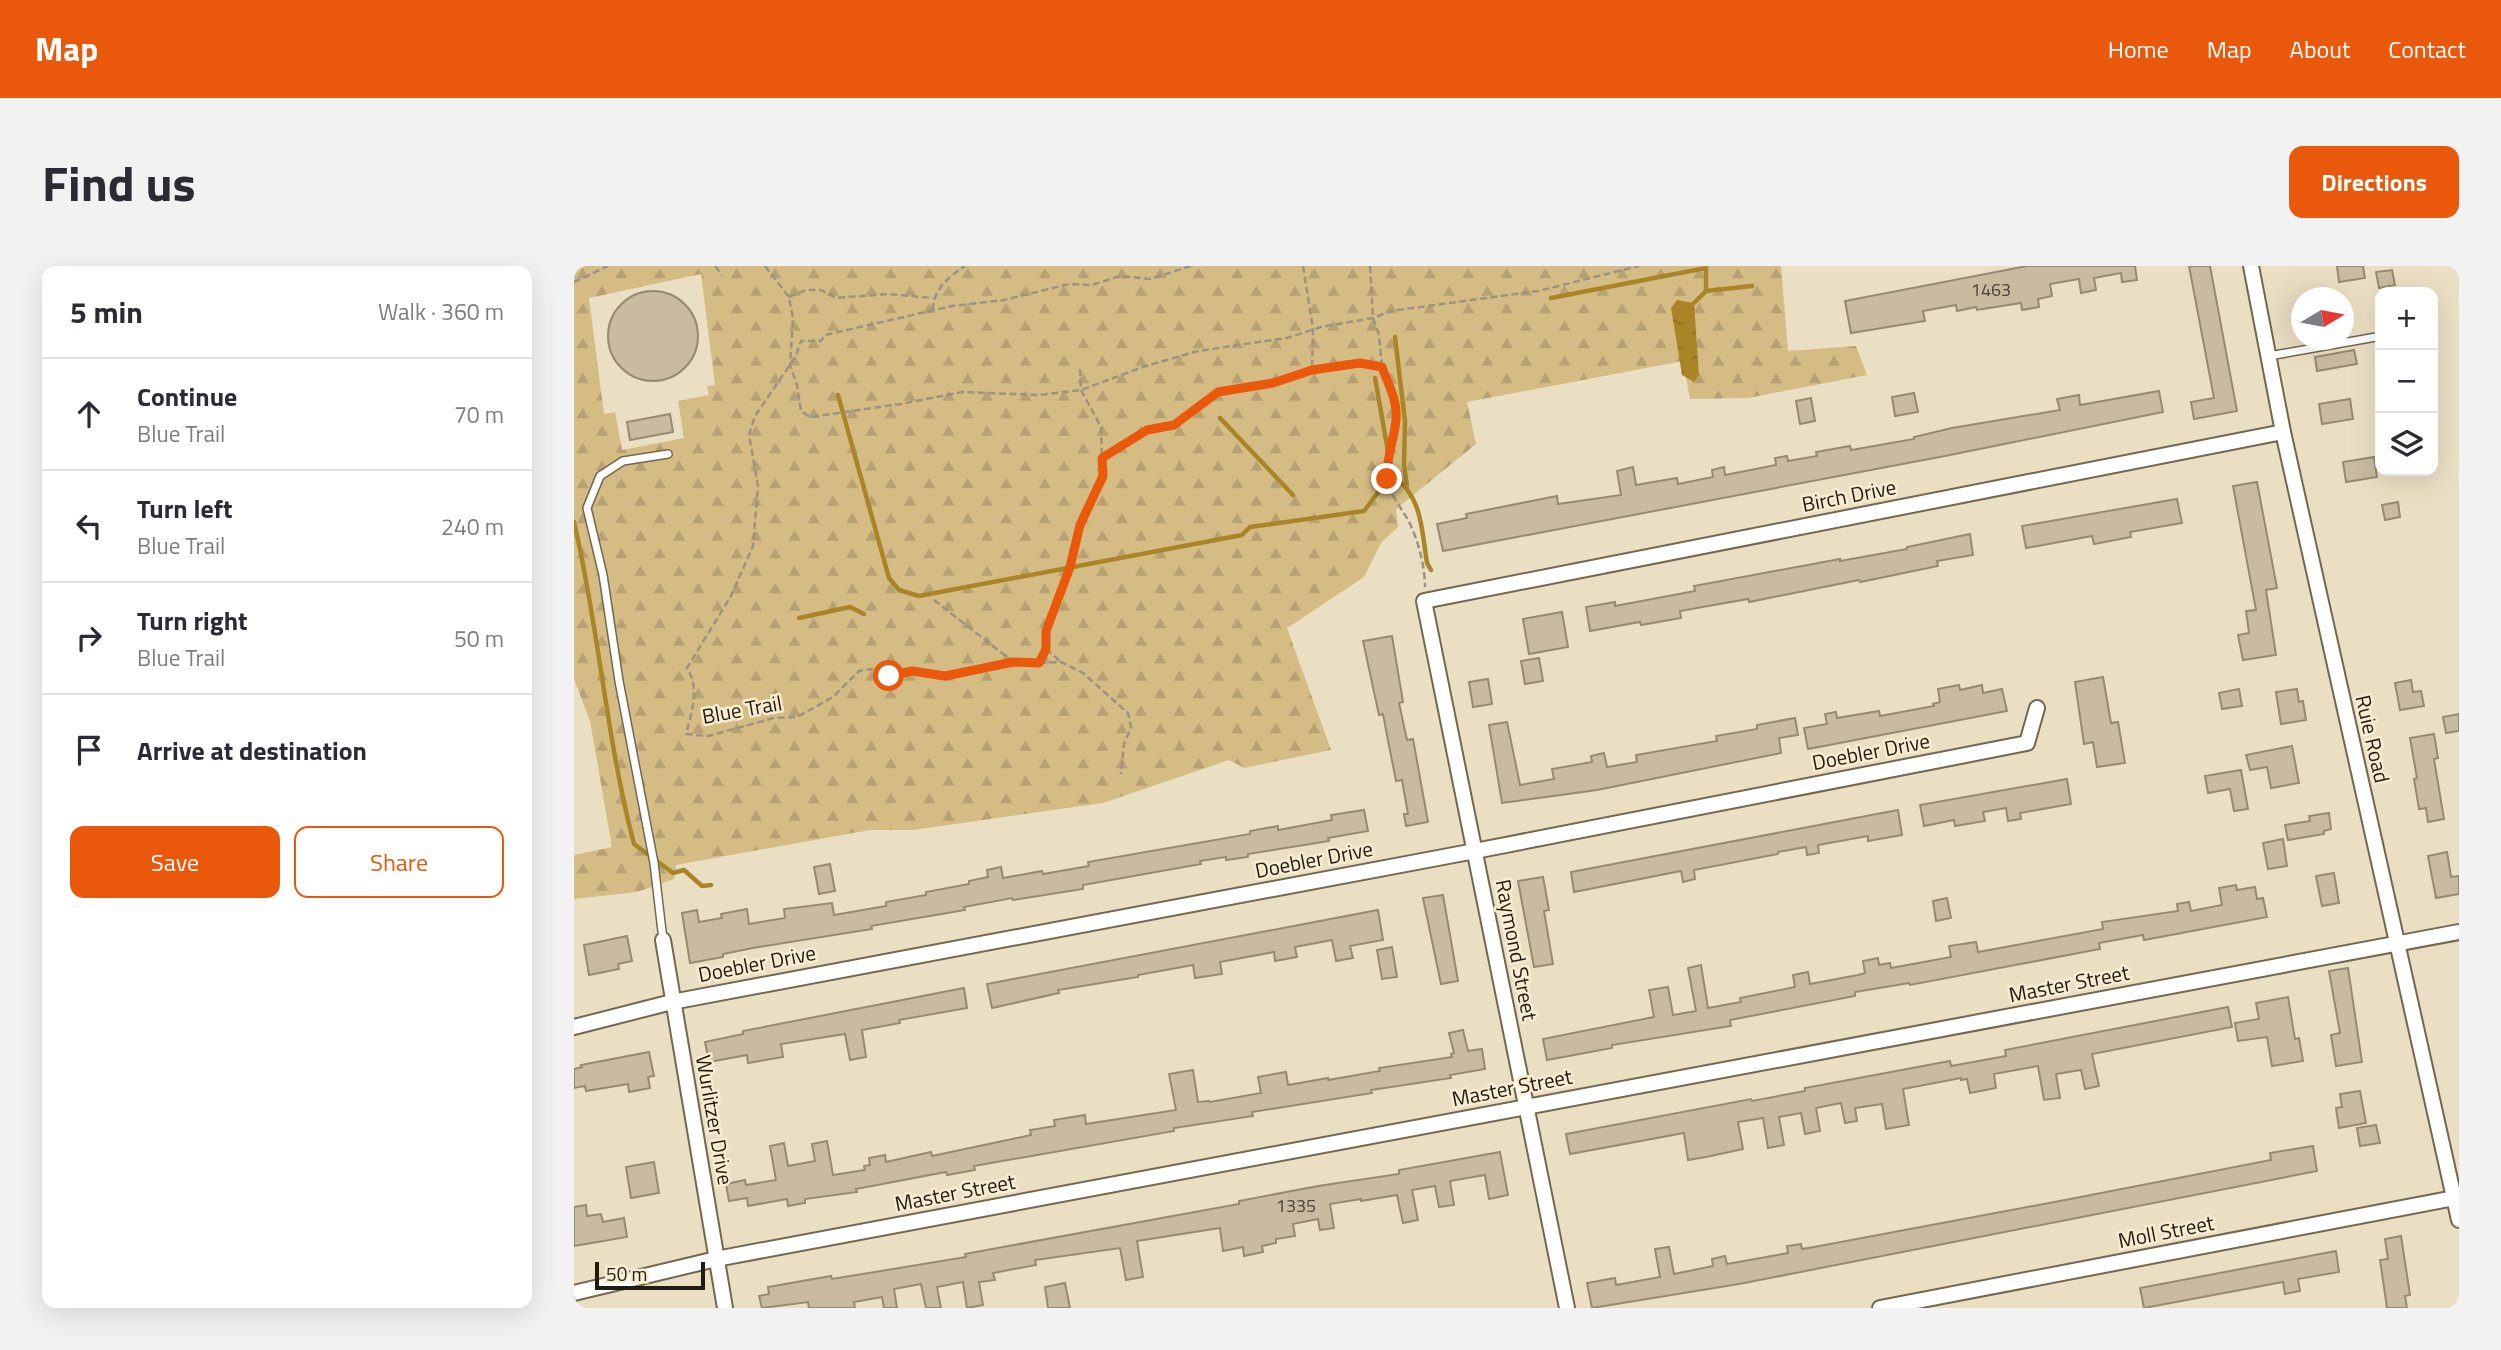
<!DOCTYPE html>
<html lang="en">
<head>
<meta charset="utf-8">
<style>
  :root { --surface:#fff; --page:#f2f2f3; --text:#2b2b33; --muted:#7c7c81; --line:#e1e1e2; --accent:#ea580c }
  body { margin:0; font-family:"Titillium Web",sans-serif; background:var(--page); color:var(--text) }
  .controls { position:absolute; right:21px; top:21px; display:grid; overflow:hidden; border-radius:14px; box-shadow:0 7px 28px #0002 }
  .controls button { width:63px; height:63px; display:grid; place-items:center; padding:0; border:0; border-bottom:2px solid var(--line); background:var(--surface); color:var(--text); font:35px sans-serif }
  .compass { position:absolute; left:1717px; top:21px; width:63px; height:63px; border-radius:50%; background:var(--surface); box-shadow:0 7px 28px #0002; rotate:80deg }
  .scale { position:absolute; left:21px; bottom:18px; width:110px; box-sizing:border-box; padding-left:7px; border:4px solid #211c12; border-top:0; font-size:19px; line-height:24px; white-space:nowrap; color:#211c12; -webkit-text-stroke:5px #f9ecd0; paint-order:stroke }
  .stop { position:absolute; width:21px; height:21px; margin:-16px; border:5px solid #ea580c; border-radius:50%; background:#fff }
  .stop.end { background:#ea580c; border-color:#fff; box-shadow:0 2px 7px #0008 }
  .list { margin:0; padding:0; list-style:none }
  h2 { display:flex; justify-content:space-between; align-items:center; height:91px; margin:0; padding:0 28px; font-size:30px }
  h2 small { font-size:23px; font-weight:400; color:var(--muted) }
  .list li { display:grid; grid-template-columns:46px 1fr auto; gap:21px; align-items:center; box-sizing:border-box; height:112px; padding:0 28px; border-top:2px solid var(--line) }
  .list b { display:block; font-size:26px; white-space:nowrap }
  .list p { margin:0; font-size:23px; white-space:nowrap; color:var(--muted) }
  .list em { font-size:23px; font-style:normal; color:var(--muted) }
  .actions { display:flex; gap:14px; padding:21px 28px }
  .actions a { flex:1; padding:16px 0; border:2px solid var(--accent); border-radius:14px; text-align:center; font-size:24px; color:var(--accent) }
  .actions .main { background:var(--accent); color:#fff }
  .icon { flex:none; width:38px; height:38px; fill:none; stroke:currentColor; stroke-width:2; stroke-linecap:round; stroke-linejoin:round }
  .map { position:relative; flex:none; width:1885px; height:1042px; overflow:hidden; border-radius:14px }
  header { display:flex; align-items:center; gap:42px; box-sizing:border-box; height:98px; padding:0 35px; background:var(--accent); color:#fff }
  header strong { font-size:33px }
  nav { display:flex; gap:38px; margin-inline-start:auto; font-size:24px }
  .intro { display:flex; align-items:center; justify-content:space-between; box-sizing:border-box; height:168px; padding:0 42px }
  h1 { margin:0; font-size:49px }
  .button { padding:18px 32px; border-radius:14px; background:var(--accent); color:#fff; font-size:24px; font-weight:700 }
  main { display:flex; gap:42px; padding:0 42px }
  aside { flex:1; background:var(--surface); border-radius:14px; box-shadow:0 7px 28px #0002 }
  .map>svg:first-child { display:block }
  .forest { fill:url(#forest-firs); fill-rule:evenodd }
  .water { fill:url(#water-ripples) }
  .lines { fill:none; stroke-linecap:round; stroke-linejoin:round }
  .stream { stroke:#aa8527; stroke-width:4.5 }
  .building { fill:#c8bba0; stroke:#968a70; stroke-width:2 }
  .lane-casing { stroke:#73674f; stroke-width:10 }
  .street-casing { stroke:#73674f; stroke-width:18 }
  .path { stroke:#9c937e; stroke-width:2.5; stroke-dasharray:7 3.5; stroke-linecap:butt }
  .lane { stroke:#fff; stroke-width:7 }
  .street { stroke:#fff; stroke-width:14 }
  .route { stroke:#ea580c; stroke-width:9 }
  .labels { text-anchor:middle; stroke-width:5; stroke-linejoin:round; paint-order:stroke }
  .number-label { font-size:18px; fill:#4b4436 }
  .street-label { font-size:21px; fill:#211c12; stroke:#f9ecd0 }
</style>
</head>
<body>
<header>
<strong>Map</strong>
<nav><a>Home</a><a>Map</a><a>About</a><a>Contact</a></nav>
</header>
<div class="intro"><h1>Find us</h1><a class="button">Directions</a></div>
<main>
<aside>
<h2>5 min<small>Walk · 360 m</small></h2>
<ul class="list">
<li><svg class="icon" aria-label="ahead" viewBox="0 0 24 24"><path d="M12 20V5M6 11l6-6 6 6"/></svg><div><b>Continue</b><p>Blue Trail</p></div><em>70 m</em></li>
<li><svg class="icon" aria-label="left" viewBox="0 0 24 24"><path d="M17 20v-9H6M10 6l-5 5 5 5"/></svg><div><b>Turn left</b><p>Blue Trail</p></div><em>240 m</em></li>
<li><svg class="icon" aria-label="right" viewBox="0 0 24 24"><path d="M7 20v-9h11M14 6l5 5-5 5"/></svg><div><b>Turn right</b><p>Blue Trail</p></div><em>50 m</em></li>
<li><svg class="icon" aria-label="arrive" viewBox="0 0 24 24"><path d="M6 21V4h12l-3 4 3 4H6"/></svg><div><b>Arrive at destination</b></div></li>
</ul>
<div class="actions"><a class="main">Save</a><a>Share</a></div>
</aside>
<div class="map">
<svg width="1885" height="1042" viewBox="0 0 1885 1042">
  <defs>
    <pattern id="forest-firs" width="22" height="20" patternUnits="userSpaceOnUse" patternTransform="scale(1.75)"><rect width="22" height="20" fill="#d5bc85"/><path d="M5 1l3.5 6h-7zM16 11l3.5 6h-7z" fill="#b7a172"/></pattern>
    <pattern id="water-ripples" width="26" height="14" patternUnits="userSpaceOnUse" patternTransform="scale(1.75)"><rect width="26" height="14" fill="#aa8527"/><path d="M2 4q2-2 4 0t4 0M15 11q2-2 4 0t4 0" fill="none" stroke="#8a6c20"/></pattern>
  </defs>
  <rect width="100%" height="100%" fill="#ebdfc3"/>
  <path class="forest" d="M0 0H1207L1214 85 1282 80 1293 109 1174 132 1116 133 1109 95 893 136 902 178 822 243 824 261 807 277 790 311 713 362 757 484 670 502 655 494 529 537 339 564H296L102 599 100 613 63 626 0 633V589L38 581 16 455 0 413ZM127 8 141 119 133 120 135 129 104 135 110 172 48 184 41 146 30 148 15 32Z"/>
  <polygon class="water" points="1103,34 1120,37 1125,109 1120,116 1108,109 1097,42"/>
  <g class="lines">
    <g class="stream">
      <polyline points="977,32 1132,2 1132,25 1178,20"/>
      <polyline points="1120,37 1132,25"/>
      <polyline points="821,71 831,155 830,199 833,220"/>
      <path d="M801 112 818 208C849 233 847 260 853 297L857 304"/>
      <polyline points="264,129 315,312 325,324 345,330 668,269 676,261 790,245 818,208"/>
      <polyline points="646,152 719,229"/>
      <path d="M0 256C25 362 32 472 60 578L99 607 110 604 128 620 137 619"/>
      <polyline points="225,352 276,341 290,348"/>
    </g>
  </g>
  <g class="building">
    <polygon points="1453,0 1561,0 1563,14 1548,16 1547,7 1520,12 1522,24 1507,27 1505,13 1476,18 1478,30 1464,33 1465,41 1448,44 1447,37 1403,44 1402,41 1383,45 1382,39 1349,45 1351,55 1277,67 1271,35"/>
    <polygon points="1615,0 1636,0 1663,145 1620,153 1617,136 1640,132"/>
    <polygon points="1763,0 1789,0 1791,12 1765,16"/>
    <polygon points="1818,4 1821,19 1805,22 1802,6"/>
    <circle cx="79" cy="70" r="45"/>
    <polygon points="1780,84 1783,98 1743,105 1741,91"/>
    <polygon points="1585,125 1589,146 1371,190 869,285 863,258 893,252 892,248 983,230 984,238 1047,229 1043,205 1059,201 1062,219 1103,212 1104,218 1139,211 1138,204 1150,201 1151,209 1202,199 1201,192 1213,190 1214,195 1243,190 1242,186 1276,180 1277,184 1340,173 1340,171 1378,162 1486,144 1483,133 1505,129 1506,139"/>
    <polygon points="1340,127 1344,146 1321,150 1318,131"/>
    <polygon points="1237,132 1241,155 1226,158 1222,135"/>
    <polygon points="1776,133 1779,153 1748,158 1745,138"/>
    <polygon points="96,148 99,166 56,174 53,156"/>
    <polygon points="1800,191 1803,211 1772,216 1769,196"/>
    <polygon points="1683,216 1703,322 1692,324 1702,389 1669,394 1664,369 1675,367 1672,345 1682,344 1659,220"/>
    <polygon points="1603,233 1608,257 1556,266 1557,271 1520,278 1518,270 1452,282 1448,260"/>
    <polygon points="1824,236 1826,251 1811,254 1808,239"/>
    <polygon points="1396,268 1399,289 1363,295 1364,300 1286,316 1285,314 1175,336 1174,333 1106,345 1107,352 1067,359 1066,356 1016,365 1012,341 1041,336 1041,340 1121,325 1120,320 1266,293 1266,295 1333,283 1333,281"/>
    <polygon points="988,346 994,381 955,388 949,353"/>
    <polygon points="818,370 829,436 825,437 833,474 839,473 854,556 832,560 830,548 834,548 828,514 822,515 812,464 809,448 805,449 789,375"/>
    <polygon points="965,392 969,415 951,418 947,395"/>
    <polygon points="1529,411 1537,457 1544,456 1551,497 1523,501 1519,476 1510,478 1501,416"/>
    <polygon points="914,413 918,438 899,441 895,416"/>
    <polygon points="1837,414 1839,426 1847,425 1850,440 1826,444 1821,417"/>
    <polygon points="1385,419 1386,424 1408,419 1409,427 1428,423 1433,445 1234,483 1230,462 1253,458 1251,448 1262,446 1263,452 1305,445 1306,450 1360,440 1359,438 1366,436 1364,423"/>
    <polygon points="1665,423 1668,440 1648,443 1645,427"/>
    <polygon points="1723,423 1725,436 1729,435 1732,454 1707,458 1702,426"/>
    <polygon points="1885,448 1885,465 1872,467 1869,451"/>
    <polygon points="1221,452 1224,469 1205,472 1207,487 1023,524 928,537 915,459 933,456 946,519 980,513 978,503 1018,496 1017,490 1030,487 1033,501 1063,496 1062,489 1143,475 1142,470 1183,463 1183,459"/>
    <polygon points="1860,468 1864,492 1860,493 1870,553 1854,556 1852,542 1845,543 1840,513 1843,512 1836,472"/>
    <polygon points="1718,480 1725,517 1697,522 1693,501 1676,504 1672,489"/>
    <polygon points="1667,504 1674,543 1660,545 1656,523 1634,527 1631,510"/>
    <polygon points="1493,513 1497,538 1446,547 1447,553 1434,555 1432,542 1409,546 1411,555 1381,560 1380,554 1350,560 1346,539"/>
    <polygon points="790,544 794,565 754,572 755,575 674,588 674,591 652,594 652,591 626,595 627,598 509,619 509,623 439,634 438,632 390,641 391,644 297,660 298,663 179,682 149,688 149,691 116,697 108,647 123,644 125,656 148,652 147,648 173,643 175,658 211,652 210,643 258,637 260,649 312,640 312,636 352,629 352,626 395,618 395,615 414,611 413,604 427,601 429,612 468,605 469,608 515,600 514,596 676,568 676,565 704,560 704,564 758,554 757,549"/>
    <polygon points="1324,544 1328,569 1294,575 1294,570 1244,579 1245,587 1233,589 1232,581 1204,586 1204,588 1120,604 1121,613 1109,616 1107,605 1000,626 997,606"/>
    <polygon points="1755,547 1757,563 1750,565 1750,568 1714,574 1711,559 1736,555 1735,550"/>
    <polygon points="1709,573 1713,600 1694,603 1689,577"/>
    <polygon points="1873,586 1877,611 1885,610 1885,628 1862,632 1854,590"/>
    <polygon points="256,598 261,625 245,628 240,601"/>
    <polygon points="1760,607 1765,637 1748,640 1742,610"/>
    <polygon points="969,611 975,644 970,645 979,698 960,701 944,615"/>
    <polygon points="1662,619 1663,624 1681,621 1683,633 1689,632 1693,651 1570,674 1569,669 1525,677 1526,683 1336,719 1335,717 1281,726 1281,730 1156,754 1157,760 1038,779 1038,782 973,794 969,773 1080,751 1075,724 1094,721 1099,749 1122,745 1114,702 1127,699 1134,742 1167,736 1166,732 1221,721 1219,709 1234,706 1236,718 1284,709 1291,707 1289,695 1304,692 1305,699 1316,697 1317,702 1377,691 1375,680 1402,676 1404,686 1529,663 1528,656 1604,645 1603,638 1615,636 1617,645 1648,639 1645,622"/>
    <polygon points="869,629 884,715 867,718 849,632"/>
    <polygon points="1373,632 1377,652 1362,655 1359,635"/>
    <polygon points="804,644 809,674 776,680 779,692 762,695 758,674 721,681 723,691 701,695 700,686 646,696 648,708 621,712 619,699 564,709 564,711 484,724 485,727 418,742 413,718"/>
    <polygon points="53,670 58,695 44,698 45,703 15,709 10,679"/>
    <polygon points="818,681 823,711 808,713 803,684"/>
    <polygon points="1774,702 1788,796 1762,800 1757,769 1766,767 1755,705"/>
    <polygon points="390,722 393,742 325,754 326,757 288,764 292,791 276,794 271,768 207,778 209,791 174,797 173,789 135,796 131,776 169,768 169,765"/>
    <polygon points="1714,731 1721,773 1725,772 1729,795 1698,800 1693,771 1664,775 1661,757 1685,753 1682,737"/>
    <polygon points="1654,741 1658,761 1518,788 1525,820 1511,823 1507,804 1482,808 1486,832 1470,834 1464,800 1420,808 1422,822 1396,827 1393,813 1387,814 1387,812 1329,823 1335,859 1312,863 1308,838 1281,842 1283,855 1271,857 1267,837 1242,842 1246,865 1231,868 1227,847 1205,851 1210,879 1194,882 1189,852 1164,856 1169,883 1132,891 1114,894 1110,867 996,888 992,868 1177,833 1178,835 1231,825 1231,822 1349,800 1376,795 1377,800 1432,790 1431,784"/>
    <polygon points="889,764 894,785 908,783 911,803 876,809 877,812 797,824 798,827 678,846 679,850 600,862 600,865 400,900 401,904 373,909 372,906 282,923 283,926 231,933 231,937 214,940 213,933 174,940 173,932 155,935 152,918 171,914 172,919 202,914 196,880 210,877 214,900 241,895 238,878 253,875 259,909 291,904 290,900 296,899 295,892 311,889 312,896 357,886 358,890 457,869 456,864 481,860 480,854 511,849 512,858 602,844 595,808 619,804 624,836 635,835 636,836 687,827 684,811 712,806 714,819 754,812 754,814 806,805 805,802 878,791 877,788 880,787 875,767"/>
    <polygon points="75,786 80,810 74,811 76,822 55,826 54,818 12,825 11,820 0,822 0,803 8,801 7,799"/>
    <polygon points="1786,825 1792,857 1765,862 1762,842 1768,841 1766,828"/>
    <polygon points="1802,859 1806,877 1786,880 1783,862"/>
    <polygon points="1739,880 1743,905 1165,1018 1018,1042 1013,1017 1041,1012 1042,1019 1086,1011 1081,983 1095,981 1100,1008 1139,1000 1138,993 1151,990 1153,998 1214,987 1213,980 1227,978 1228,983 1240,981 1491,934 1697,894 1696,887"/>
    <polygon points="926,886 934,929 915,933 911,909 876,915 880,939 865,941 861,920 838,924 844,954 829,957 823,929 787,935 787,933 756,938 760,962 746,964 744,953 719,958 721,970 702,973 702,977 688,980 689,986 670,990 669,981 649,985 646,962 563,975 569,1011 552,1014 546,982 461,994 462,999 419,1007 421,1014 405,1016 409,1039 393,1042 389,1016 363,1021 367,1042 352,1042 347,1018 320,1023 323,1042 310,1042 308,1031 280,1036 281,1042 235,1042 234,1036 188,1042 185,1030 195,1028 194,1021 257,1010 258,1013 392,991 391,988 429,981 665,938 665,935 744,920 825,908 825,904"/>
    <polygon points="80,896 85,927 57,932 52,901"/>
    <polygon points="12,939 13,950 27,948 29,956 50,952 53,971 0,980 0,941"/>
    <polygon points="1827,970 1836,1029 1831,1030 1833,1042 1813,1042 1806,994 1814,993 1811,973"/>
    <polygon points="1762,985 1765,1006 1724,1013 1726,1025 1711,1028 1709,1016 1570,1042 1566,1022"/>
    <polygon points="491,1017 496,1042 474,1042 471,1021"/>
  </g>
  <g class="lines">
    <g class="lane-casing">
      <g id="lane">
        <polyline points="1695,90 1802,71"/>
        <polyline points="89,674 80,597 45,415 29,309 13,242 26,210 49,195 94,188"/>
      </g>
    </g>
    <g class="street-casing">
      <g id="street">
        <polyline points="1677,0 1709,166 1885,954"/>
        <polyline points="89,674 151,1042"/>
        <polyline points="0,761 98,736 901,585 1453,477 1463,442"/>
        <polyline points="0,1027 142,993 1885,666"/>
        <polyline points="993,1042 850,335 1709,166"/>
        <polyline points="1306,1042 1885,931"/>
      </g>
    </g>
    <g class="path">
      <polyline points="141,0 148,9"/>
      <polyline points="191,0 215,31 219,52 216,99 223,119 227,145 236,151 327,138 388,126 465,129 507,124 569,101 624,85 713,72 747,61 799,52 817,45 964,25 1065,0"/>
      <path d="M617 0 576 13 546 10 518 19 495 18 430 34 378 40 251 69 247 75H227L222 90 181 150 175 169 184 220 179 280 157 330 113 402C126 423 118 445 112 468L134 470 200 452 223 451 259 431 285 405 297 403 315 410 338 405 371 410 439 396 465 397 472 383V365L496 301 506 259 529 210 528 192 573 164 600 159 644 126 699 117 738 104 786 97 808 101C814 117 823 135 822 153 821 172 809 191 812 211 815 227 826 240 834 254 844 273 851 300 851 321"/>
      <polyline points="729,0 739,63 738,104"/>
      <polyline points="796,0 799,52 805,69 808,101"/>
      <polyline points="0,16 34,0"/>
      <polyline points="215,31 232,24 247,24 262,32 314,28 359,32"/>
      <path d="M359 44C359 24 374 11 391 0"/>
      <polyline points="506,103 507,124 527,161 528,192"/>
      <polyline points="360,334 437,394"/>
      <polyline points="472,383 487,396"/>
      <polyline points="465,397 487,396 509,407 554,447 557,462 550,478 547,508"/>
    </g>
    <use href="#lane" class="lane"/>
    <use href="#street" class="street"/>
  </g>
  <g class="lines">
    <path class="route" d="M315 410 338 405 371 410 439 396 465 397 472 383V365L496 301 506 259 529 210 528 192 573 164 600 159 644 126 699 117 738 104 786 97 808 101C814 118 824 135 822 154 820 174 812 192 813 213"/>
  </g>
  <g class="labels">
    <g class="number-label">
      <text x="1417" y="30">1463</text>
      <text x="722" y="946">1335</text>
    </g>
    <g class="street-label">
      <text transform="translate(1275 230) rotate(-11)" y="7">Birch Drive</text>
      <text transform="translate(168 444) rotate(-10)" y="7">Blue Trail</text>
      <text transform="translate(1798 473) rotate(77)" y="7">Ruie Road</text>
      <text transform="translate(1297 486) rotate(-11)" y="7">Doebler Drive</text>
      <text transform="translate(740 594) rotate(-11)" y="7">Doebler Drive</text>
      <text transform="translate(942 684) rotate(79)" y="7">Raymond Street</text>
      <text transform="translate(183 698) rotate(-11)" y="7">Doebler Drive</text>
      <text transform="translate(1495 718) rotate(-11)" y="7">Master Street</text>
      <text transform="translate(938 822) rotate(-11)" y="7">Master Street</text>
      <text transform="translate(140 854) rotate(80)" y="7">Wurlitzer Drive</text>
      <text transform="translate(381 927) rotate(-11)" y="7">Master Street</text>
      <text transform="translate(1592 966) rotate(-11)" y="7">Moll Street</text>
    </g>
  </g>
</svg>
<div class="controls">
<button>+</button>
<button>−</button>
<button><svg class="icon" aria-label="layers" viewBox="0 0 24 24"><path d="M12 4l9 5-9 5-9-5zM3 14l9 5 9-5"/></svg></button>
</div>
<svg class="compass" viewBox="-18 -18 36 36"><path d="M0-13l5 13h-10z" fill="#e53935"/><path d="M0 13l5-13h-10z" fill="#7c7c81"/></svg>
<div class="scale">50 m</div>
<div class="stop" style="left:315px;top:410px"></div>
<div class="stop end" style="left:813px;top:213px"></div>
</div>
</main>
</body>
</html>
